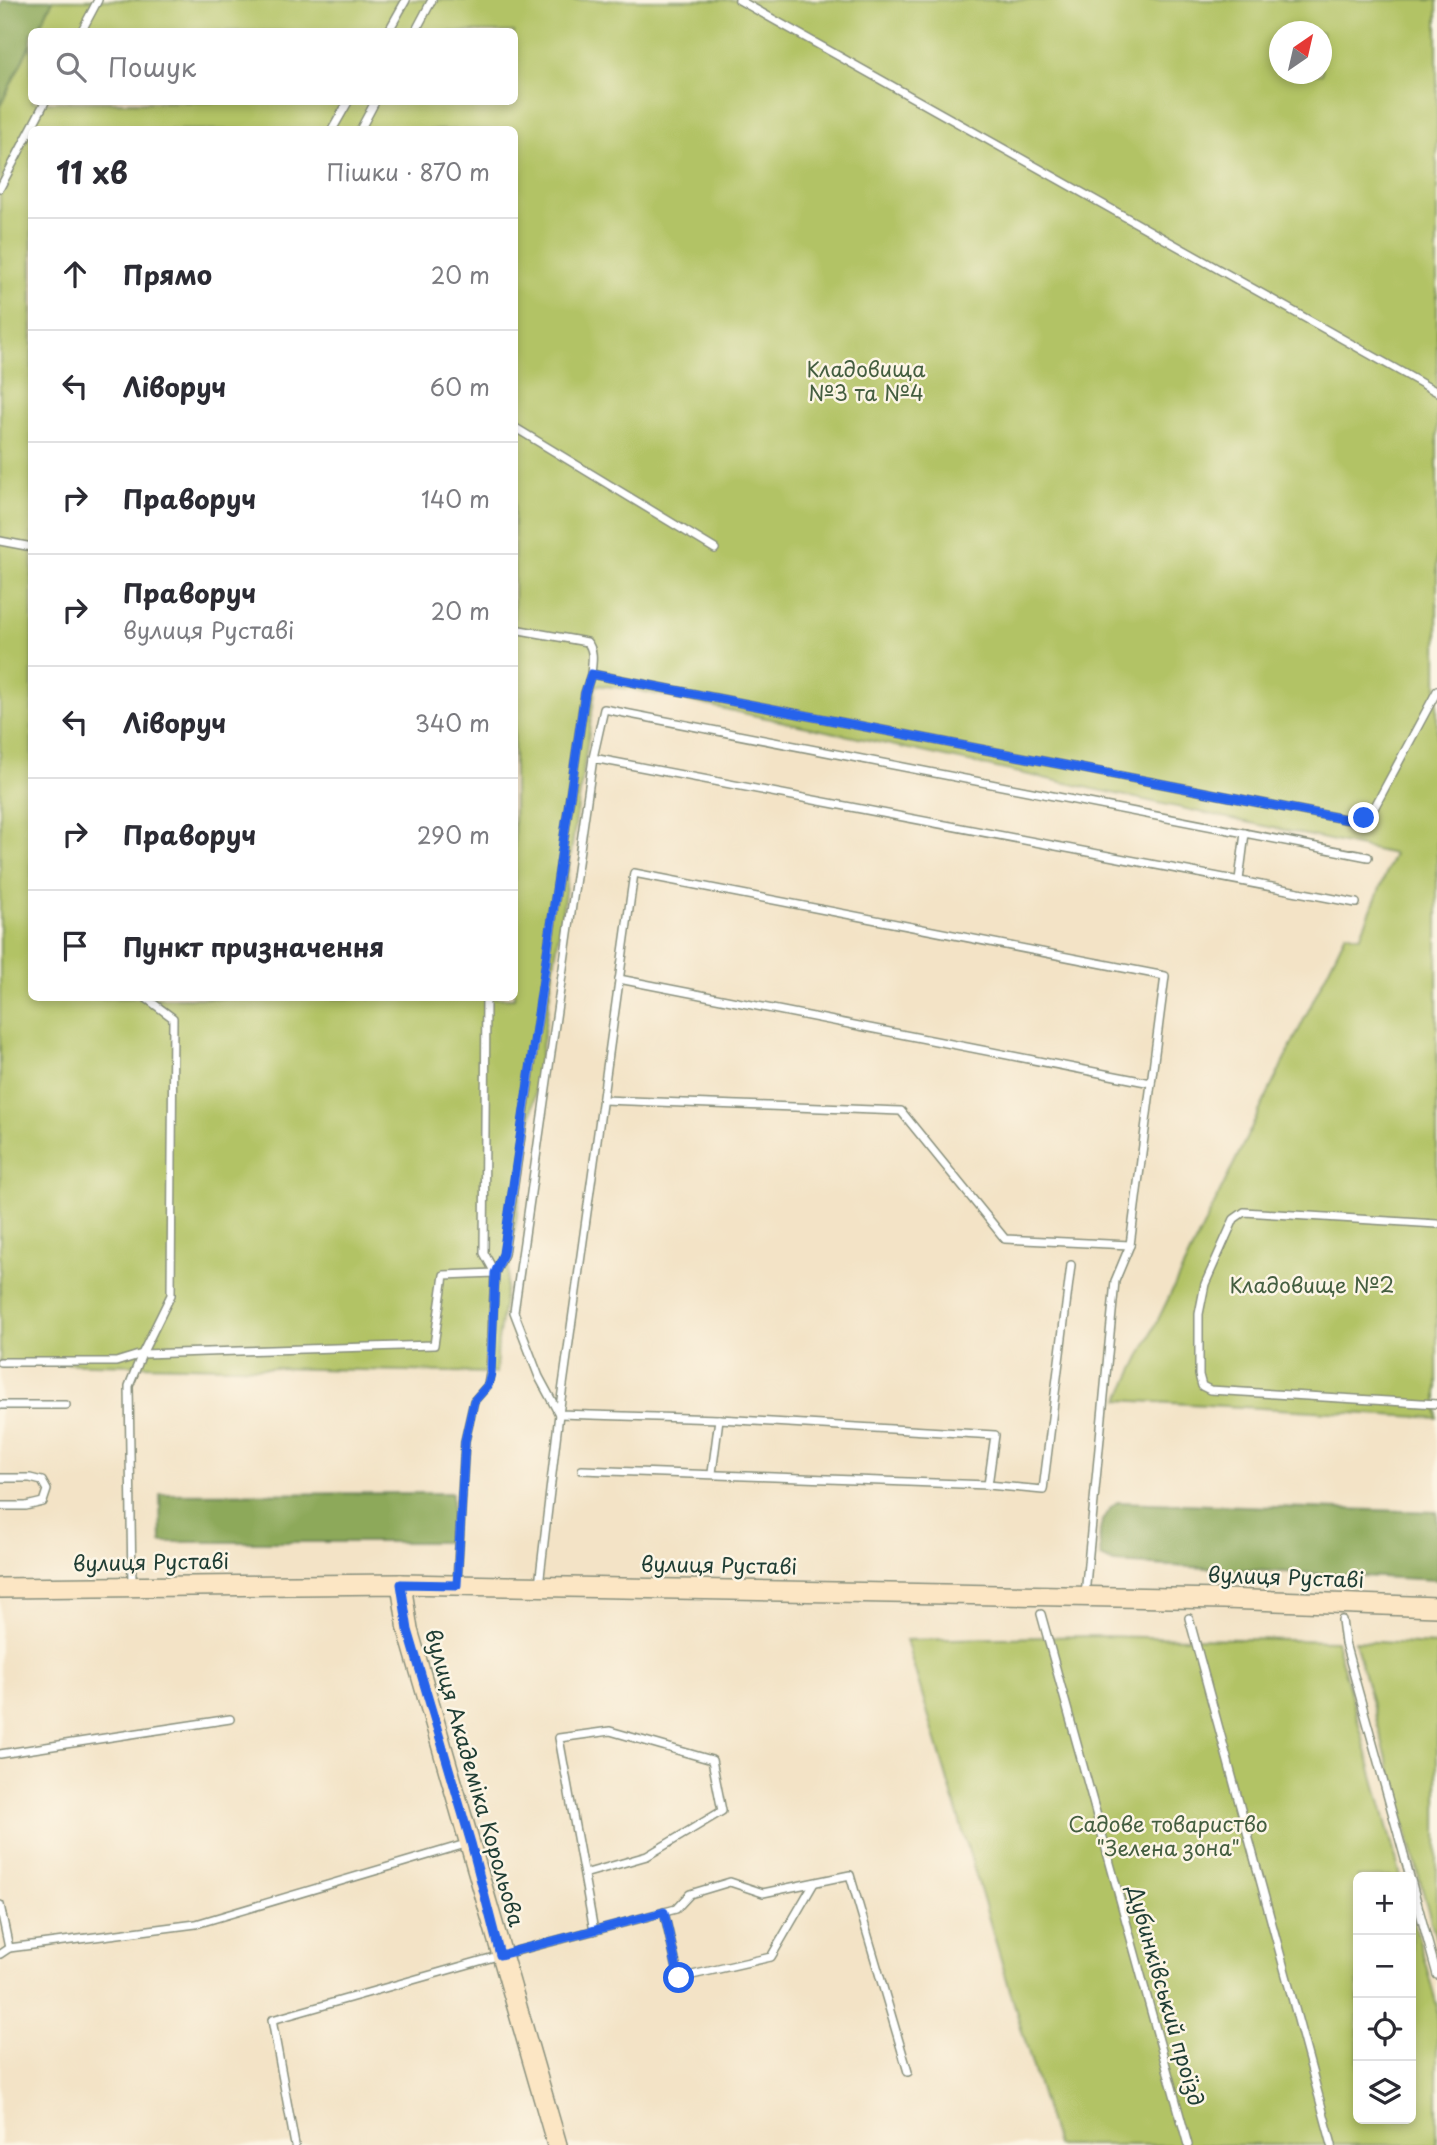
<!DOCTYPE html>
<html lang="uk">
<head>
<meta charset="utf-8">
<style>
  :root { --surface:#fff; --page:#f7f7f7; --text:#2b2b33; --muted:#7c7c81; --line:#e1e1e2 }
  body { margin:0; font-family:"Playpen Sans",sans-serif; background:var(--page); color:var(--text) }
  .controls { position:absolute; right:21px; bottom:21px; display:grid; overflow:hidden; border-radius:10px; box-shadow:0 4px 10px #0003 }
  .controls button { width:63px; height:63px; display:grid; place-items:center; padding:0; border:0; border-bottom:2px solid var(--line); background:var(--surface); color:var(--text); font:35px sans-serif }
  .compass { position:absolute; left:1269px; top:21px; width:63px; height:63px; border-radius:50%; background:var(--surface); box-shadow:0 4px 10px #0003; rotate:34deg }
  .stop { position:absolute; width:21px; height:21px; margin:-16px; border:5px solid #2563eb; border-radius:50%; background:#fff }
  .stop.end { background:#2563eb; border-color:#fff; box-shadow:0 2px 7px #0008 }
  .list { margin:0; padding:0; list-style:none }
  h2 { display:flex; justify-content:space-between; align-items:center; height:91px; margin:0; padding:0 28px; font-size:30px }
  h2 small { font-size:23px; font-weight:400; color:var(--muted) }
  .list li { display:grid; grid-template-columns:46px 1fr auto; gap:21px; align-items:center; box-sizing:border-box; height:112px; padding:0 28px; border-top:2px solid var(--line) }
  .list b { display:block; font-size:26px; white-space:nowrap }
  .list p { margin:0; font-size:23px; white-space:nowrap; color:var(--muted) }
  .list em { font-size:23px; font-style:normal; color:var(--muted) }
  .icon { flex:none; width:38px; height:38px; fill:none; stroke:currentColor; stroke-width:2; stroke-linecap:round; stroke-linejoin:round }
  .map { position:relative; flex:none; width:1437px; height:2145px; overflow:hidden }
  .search { position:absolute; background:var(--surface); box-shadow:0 4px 10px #0003; left:28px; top:28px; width:490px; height:77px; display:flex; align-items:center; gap:18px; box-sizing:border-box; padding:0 24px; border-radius:10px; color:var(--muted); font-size:26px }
  .panel { position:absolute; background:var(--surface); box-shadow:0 4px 10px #0003; left:28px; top:126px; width:490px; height:875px; border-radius:10px }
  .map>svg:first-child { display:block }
  .green { fill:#b2c365; stroke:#68804c; stroke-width:2; fill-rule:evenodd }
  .forest { fill:#8da95a; stroke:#567347; stroke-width:2 }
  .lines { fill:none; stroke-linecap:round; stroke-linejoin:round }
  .lane-casing { stroke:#89907d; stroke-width:10 }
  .secondary-casing { stroke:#89907d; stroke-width:22 }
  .lane { stroke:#fff; stroke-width:7 }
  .secondary { stroke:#fce6c4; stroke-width:19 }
  .route { stroke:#2563eb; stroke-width:9 }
  .labels { text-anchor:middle; stroke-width:5; stroke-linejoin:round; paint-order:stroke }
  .park-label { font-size:21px; fill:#445e40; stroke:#fcf5e5 }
  .street-label { font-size:21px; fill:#1f3d34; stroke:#fcf5e5 }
</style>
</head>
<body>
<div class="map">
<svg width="1437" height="2145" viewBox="0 0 1437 2145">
  <rect width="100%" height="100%" fill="#fcf5e5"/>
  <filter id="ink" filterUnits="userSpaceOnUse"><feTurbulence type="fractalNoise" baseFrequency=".0143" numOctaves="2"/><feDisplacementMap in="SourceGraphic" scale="14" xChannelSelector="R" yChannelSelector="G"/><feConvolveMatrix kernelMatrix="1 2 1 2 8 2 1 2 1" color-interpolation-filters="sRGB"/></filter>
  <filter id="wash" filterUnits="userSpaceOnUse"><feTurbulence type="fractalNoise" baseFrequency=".00686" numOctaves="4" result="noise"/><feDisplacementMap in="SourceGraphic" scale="28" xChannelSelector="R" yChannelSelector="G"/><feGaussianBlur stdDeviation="1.57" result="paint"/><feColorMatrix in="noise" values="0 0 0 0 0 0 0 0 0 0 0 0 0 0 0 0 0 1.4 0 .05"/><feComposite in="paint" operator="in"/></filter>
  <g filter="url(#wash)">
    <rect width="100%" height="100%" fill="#f3e3c6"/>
    <g class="green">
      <path d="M53 0H1437V1418L1119 1400 1346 933 1360 937 1394 854 632 689 596 685 498 1341 496 1373 0 1362V106L31 43 32 102H514V32L37 31ZM1280 32H1322V74H1280ZM32 130H514V998H32Z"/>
      <polygon points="1093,1636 1336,1641 1401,1877 1358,1877 1358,2119 1411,2119 1411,1911 1437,2006 1437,2145 1056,2145 906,1640"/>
      <polygon points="1355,1641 1437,1645 1437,1943"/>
    </g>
    <g class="forest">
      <polygon points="3,0 53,0 37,31 32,32 31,43 0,106 0,7"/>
      <polygon points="452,1493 452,1542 161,1542 160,1494"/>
      <path d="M1117 1502 1437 1512V1580L1114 1563 1101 1557C1098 1534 1098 1517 1117 1502Z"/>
    </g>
  </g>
  <g filter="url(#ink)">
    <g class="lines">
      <g class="lane-casing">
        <g id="lane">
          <polyline points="739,0 1437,392"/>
          <polyline points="81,32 98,0"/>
          <polyline points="388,32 406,0"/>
          <polyline points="415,32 432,0"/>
          <polyline points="332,130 348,102"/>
          <polyline points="360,130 375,102"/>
          <polyline points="0,188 45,102"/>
          <polyline points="514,427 715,549"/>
          <polyline points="0,541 32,547"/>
          <path d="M514 629 587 642C595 651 592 663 591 674"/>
          <polyline points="593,758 604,709 1368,857"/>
          <polyline points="1239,880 1245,833"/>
          <polyline points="619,979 1151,1083"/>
          <polyline points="603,1100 901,1111 1005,1239 1130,1245"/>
          <polyline points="1437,1224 1244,1212 1234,1219 1205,1284 1199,1314 1199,1375 1202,1386 1210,1390 1437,1404"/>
          <polyline points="0,1362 116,1362 142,1354 171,1295 173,1018 146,998"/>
          <polyline points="0,1405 66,1405"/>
          <polyline points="582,1470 988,1485 1043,1490 1071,1265"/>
          <polyline points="712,1473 719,1419"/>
          <polyline points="0,1478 30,1478 42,1481 47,1490 43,1502 26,1506 0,1506"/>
          <polyline points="988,1485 995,1435 719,1419 559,1414 539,1377 514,1312 593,758 1356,903"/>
          <polyline points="457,1582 465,1441 474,1401 488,1385 490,1373 495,1273 484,1253 486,998"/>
          <polyline points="132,1584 129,1386 142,1354 434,1345 444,1275 495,1273 504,1254 585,693 591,674 1360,822 1372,812 1437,691"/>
          <polyline points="539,1585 559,1414 634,873 1165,976 1130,1245 1115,1281 1085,1595"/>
          <polyline points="1041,1614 1188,2145"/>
          <polyline points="1189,1618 1332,2145"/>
          <polyline points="1342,1620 1345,1643 1410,1877"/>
          <polyline points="0,1754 230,1719"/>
          <polyline points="584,1874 647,1856 722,1811 712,1760 610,1731 559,1738 594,1931"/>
          <polyline points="1411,1880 1437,1975"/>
          <polyline points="0,1905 9,1948 196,1924 469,1843"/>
          <polyline points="664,1912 679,1978 771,1957 814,1883"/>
          <polyline points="0,1954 9,1948"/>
          <polyline points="295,2145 272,2020 501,1955 676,1909 690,1894 730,1882 763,1893 850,1875 908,2072"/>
        </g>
      </g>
      <g class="secondary-casing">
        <g id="secondary">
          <polyline points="401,1584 408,1630 557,2145"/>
          <polyline points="0,1588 401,1584 1224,1599 1437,1607"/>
        </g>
      </g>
      <use href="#lane" class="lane"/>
      <use href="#secondary" class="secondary"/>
    </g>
  </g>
  <g class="lines" filter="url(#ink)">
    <polyline class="route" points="679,1978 664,1912 500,1955 471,1843 408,1630 401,1584 457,1585 465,1441 474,1401 488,1385 491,1373 495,1273 503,1254 585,693 591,674 1360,822 1364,818"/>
  </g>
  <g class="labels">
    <g class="park-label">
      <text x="866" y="377">Кладовища<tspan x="866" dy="24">№3 та №4</tspan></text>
      <text x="1312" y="1293">Кладовище №2</text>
      <text x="1168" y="1832">Садове товариство<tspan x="1168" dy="24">"Зелена зона"</tspan></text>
    </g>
    <g class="street-label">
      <text transform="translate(151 1563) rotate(-1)" y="7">вулиця Руставі</text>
      <text transform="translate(719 1566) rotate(1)" y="7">вулиця Руставі</text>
      <text transform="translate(1286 1578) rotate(2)" y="7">вулиця Руставі</text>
      <text transform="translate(474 1778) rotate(74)" y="7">вулиця Академіка Корольова</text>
      <text transform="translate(1165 1996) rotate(74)" y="7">Дубинківський проїзд</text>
    </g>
  </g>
</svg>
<div class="controls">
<button>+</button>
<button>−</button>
<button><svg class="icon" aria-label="locate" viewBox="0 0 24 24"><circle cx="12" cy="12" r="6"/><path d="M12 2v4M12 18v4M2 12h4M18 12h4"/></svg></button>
<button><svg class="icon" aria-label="layers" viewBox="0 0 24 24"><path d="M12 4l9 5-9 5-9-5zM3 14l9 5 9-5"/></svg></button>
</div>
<svg class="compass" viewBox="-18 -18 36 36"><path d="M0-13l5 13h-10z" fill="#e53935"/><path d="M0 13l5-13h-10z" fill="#7c7c81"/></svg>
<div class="stop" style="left:679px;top:1978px"></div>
<div class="stop end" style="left:1364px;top:818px"></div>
<div class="search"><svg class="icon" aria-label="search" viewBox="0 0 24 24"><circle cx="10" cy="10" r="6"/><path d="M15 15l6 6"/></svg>Пошук</div>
<section class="panel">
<h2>11 хв<small>Пішки · 870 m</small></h2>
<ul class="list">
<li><svg class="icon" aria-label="ahead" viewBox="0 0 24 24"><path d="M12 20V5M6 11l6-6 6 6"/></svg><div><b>Прямо</b></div><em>20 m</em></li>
<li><svg class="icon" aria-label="left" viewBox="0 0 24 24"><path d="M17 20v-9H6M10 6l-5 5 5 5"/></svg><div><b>Ліворуч</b></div><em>60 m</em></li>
<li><svg class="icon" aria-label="right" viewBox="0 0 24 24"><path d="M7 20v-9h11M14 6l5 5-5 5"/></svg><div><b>Праворуч</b></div><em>140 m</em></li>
<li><svg class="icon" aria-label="right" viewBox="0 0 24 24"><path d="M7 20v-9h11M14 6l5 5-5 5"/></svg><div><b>Праворуч</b><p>вулиця Руставі</p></div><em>20 m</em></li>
<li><svg class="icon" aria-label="left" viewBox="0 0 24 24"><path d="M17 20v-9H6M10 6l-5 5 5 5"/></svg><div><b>Ліворуч</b></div><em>340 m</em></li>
<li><svg class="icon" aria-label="right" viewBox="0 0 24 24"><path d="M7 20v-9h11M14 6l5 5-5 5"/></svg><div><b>Праворуч</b></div><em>290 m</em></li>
<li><svg class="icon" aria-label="arrive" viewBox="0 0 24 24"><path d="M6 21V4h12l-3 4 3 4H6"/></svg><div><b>Пункт призначення</b></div></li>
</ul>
</section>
</div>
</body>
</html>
